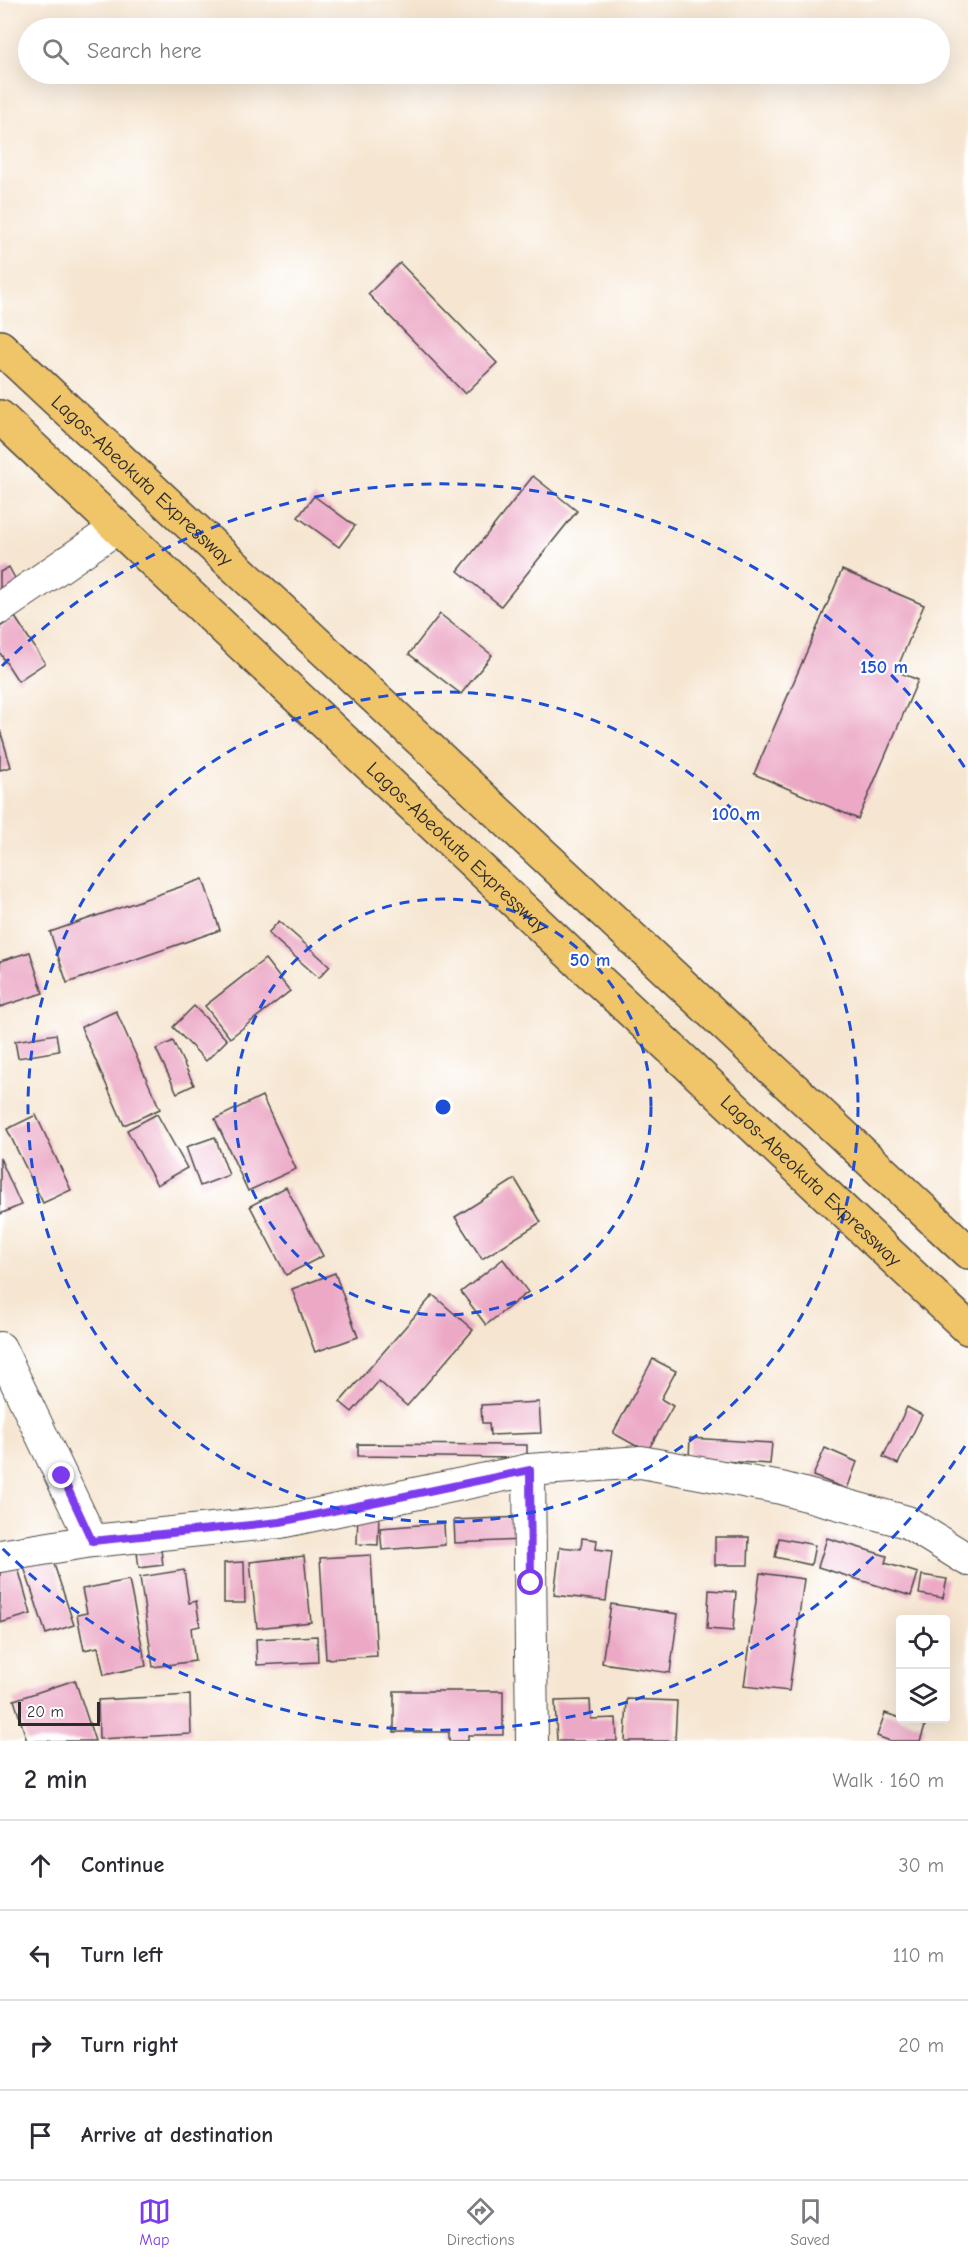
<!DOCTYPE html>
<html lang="en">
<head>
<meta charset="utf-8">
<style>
  :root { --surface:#fff; --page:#f7f7f7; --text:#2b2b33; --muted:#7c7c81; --line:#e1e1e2; --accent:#7c3aed }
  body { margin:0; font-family:"Comic Neue",sans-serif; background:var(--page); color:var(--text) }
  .controls { position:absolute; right:18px; bottom:18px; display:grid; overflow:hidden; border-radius:6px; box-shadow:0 6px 24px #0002 }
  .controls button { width:54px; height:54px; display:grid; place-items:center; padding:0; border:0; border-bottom:2px solid var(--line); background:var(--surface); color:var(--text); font:30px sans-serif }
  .scale { position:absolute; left:18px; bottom:15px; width:82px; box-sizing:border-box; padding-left:6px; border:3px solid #2b2b2b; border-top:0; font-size:16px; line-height:21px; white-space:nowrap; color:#2b2b2b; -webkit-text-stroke:4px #fff; paint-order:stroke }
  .stop { position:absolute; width:18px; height:18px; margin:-14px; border:4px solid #7c3aed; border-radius:50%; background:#fff }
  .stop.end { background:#7c3aed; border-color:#fff; box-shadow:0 2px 6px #0008 }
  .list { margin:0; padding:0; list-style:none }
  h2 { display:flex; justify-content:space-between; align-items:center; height:78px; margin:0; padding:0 24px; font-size:26px }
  h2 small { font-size:20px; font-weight:400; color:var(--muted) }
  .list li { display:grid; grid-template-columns:39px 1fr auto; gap:18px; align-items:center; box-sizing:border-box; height:90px; padding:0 24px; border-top:2px solid var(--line) }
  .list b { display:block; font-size:22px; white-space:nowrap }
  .list em { font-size:20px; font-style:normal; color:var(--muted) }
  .icon { flex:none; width:33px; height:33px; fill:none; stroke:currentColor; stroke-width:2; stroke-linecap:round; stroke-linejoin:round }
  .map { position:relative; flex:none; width:968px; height:1741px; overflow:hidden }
  .search { position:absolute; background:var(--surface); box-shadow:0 6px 24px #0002; left:18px; right:18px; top:18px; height:66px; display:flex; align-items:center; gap:15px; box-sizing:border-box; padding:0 21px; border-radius:33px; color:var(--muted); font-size:22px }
  .sheet { height:438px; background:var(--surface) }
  nav { display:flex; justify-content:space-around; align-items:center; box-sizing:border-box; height:84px; border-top:2px solid var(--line); background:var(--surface); font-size:16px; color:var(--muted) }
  nav a { display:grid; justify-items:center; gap:3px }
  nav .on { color:var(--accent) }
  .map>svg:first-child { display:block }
  .building { fill:#eca9c6 }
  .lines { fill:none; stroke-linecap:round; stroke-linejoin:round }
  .minor-casing { stroke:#494744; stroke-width:34 }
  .trunk-casing { stroke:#494744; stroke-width:36 }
  .minor { stroke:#fff; stroke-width:32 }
  .trunk { stroke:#f0c469; stroke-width:33 }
  .route { stroke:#7c3aed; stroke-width:8 }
  .ring { fill:none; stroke:#1d4ed8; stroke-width:3; stroke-dasharray:10 8 }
  .labels { text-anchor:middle; stroke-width:4.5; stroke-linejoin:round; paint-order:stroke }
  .street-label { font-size:20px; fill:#2b2b2b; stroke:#fff }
  .centre { fill:#1d4ed8; stroke:#fff; stroke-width:3 }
  .ring-label { font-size:18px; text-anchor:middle; font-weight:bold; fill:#1d4ed8; stroke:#fff; stroke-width:4.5; stroke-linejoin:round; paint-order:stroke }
</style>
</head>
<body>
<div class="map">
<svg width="968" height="1741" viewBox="0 0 968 1741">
  <rect width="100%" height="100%" fill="#fff"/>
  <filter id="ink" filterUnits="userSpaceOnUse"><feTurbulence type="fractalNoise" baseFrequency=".0167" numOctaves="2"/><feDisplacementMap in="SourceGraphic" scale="12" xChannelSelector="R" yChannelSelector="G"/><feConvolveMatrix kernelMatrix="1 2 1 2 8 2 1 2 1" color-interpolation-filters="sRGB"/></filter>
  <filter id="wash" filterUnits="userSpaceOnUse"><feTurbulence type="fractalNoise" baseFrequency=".008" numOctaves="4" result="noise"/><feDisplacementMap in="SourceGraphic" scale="24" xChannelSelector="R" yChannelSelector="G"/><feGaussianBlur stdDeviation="1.35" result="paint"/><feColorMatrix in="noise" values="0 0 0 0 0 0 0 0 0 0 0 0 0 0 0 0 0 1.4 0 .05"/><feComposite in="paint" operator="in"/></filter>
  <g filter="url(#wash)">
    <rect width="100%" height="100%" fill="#f6e6d1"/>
    <g id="blocks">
      <g class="building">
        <polygon points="400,263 497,363 465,394 368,294"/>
        <polygon points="533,476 577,511 501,606 458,571"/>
        <polygon points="314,496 355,526 339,547 298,517"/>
        <polygon points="9,567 19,586 0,597 0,572"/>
        <polygon points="842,570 924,605 896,671 918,680 858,819 754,774"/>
        <polygon points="440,614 492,655 461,694 409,654"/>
        <polygon points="15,617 45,663 18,681 0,653 0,627"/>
        <polygon points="0,730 11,767 0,770"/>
        <polygon points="203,879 220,930 67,983 50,932"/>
        <polygon points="279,921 330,966 319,978 268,933"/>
        <polygon points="30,952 43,993 0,1007 0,961"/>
        <polygon points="265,959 290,991 230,1038 205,1006"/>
        <polygon points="194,1006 227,1040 206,1061 173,1027"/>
        <polygon points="116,1011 160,1109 124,1125 81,1027"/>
        <polygon points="56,1034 59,1051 18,1058 15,1041"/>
        <polygon points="173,1041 194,1085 177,1093 156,1049"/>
        <polygon points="262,1096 296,1169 248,1191 215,1119"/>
        <polygon points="157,1114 187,1168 157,1185 127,1130"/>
        <polygon points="36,1115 71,1190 43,1203 7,1129"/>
        <polygon points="215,1137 229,1175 200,1186 186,1147"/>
        <polygon points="0,1158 21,1205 0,1214"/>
        <polygon points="515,1179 541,1222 482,1259 455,1217"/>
        <polygon points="286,1187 323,1256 286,1275 250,1206"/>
        <polygon points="503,1259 528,1292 486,1325 461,1292"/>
        <polygon points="335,1273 358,1337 315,1352 292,1289"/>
        <polygon points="433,1295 473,1330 407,1406 379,1381 352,1412 340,1402"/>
        <polygon points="653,1359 676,1371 661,1399 673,1406 647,1452 613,1433"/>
        <polygon points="539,1402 541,1433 490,1435 489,1423 482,1423 481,1405"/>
        <polygon points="907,1407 922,1415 898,1464 883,1457"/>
        <polygon points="690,1438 772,1443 770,1464 689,1459"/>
        <polygon points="358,1444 527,1445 527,1458 358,1456"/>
        <polygon points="825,1448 857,1462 847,1489 813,1476"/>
        <polygon points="358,1512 379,1513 378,1545 357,1544"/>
        <polygon points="520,1517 521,1540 455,1543 454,1520"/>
        <polygon points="444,1523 445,1545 382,1550 380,1528"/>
        <polygon points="715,1537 749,1537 748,1565 715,1565"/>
        <polygon points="582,1538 597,1540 596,1549 612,1551 606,1601 554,1595 560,1547 581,1549"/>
        <polygon points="779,1538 815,1545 811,1565 775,1557"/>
        <polygon points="827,1538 887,1556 885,1563 918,1573 911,1596 818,1567"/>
        <polygon points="160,1542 163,1565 139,1568 136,1545"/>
        <polygon points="371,1555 377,1656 326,1659 320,1558"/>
        <polygon points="304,1556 311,1622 257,1628 250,1562"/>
        <polygon points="52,1558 74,1625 46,1634 24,1567"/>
        <polygon points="244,1562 245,1603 224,1603 224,1563"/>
        <polygon points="17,1564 31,1614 0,1623 0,1569"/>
        <polygon points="184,1570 189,1603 196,1601 200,1626 191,1628 195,1661 153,1667 140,1577"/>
        <polygon points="760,1573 804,1579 789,1691 744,1686"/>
        <polygon points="922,1575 947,1579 943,1598 919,1594"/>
        <polygon points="129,1580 146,1666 104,1675 98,1647 84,1650 77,1615 87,1613 82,1589"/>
        <polygon points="709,1590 736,1592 733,1631 707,1629"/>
        <polygon points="611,1604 678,1614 670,1673 602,1663"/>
        <polygon points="317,1636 318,1662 257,1665 256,1639"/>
        <polygon points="75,1680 95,1741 27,1741 14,1700"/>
        <polygon points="394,1691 503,1691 503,1735 468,1735 468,1741 449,1741 449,1732 394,1732"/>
        <polygon points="190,1695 191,1734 99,1739 98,1700"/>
        <polygon points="627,1699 677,1701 675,1741 625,1741"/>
        <polygon points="590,1700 591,1719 616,1718 617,1741 557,1741 555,1701"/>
        <polygon points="885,1713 925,1726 920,1741 890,1741 877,1736"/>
      </g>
    </g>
  </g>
  <g filter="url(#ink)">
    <use href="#blocks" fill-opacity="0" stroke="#494744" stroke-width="1.5"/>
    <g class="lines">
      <g class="minor-casing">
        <g id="minor">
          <polyline points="0,608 118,527"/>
          <polyline points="0,1348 92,1541"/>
          <polyline points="529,1470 532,1741"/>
          <polyline points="0,1556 92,1541 280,1522 529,1470 641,1462 781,1488 907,1522 968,1560"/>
        </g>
      </g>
      <g class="trunk-casing">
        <g id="trunk">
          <path id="s1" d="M0 347 968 1252"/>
          <path id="s2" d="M0 417 968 1328"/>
        </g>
      </g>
      <use href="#minor" class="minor"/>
      <use href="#trunk" class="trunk"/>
    </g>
  </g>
  <g class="lines" filter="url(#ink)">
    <polyline class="route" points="62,1476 92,1541 280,1522 530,1470 531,1583"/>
  </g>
  <g class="ring">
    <circle cx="443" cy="1107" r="208"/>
    <circle cx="443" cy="1107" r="415"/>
    <path d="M965 1446A623 623 0 0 1 2 1548M2 666A623 623 0 0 1 965 768"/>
  </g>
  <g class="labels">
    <g class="street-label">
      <text dy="7" stroke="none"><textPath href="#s1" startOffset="195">Lagos-Abeokuta Expressway</textPath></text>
      <text dy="7" stroke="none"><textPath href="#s2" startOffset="628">Lagos-Abeokuta Expressway</textPath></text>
      <text dy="7" stroke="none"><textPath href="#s2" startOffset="1114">Lagos-Abeokuta Expressway</textPath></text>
    </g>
  </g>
  <circle cx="443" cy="1107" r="9" class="centre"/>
  <g class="ring-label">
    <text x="884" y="673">150 m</text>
    <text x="736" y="820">100 m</text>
    <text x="590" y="966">50 m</text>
  </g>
</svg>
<div class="controls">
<button><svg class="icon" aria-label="locate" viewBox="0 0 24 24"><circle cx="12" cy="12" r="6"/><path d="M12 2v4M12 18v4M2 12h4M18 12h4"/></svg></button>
<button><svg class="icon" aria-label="layers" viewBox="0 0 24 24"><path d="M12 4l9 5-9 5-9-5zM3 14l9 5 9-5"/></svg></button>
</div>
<div class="scale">20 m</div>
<div class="stop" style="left:531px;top:1583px"></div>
<div class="stop end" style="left:62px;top:1476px"></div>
<div class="search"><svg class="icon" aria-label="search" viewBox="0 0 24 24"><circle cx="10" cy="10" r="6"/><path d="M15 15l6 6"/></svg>Search here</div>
</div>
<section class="sheet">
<h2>2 min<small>Walk · 160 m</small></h2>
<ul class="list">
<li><svg class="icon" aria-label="ahead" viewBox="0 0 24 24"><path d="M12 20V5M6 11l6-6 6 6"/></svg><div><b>Continue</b></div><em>30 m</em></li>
<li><svg class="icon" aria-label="left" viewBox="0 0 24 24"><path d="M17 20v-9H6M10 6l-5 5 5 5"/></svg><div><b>Turn left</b></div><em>110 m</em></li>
<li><svg class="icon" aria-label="right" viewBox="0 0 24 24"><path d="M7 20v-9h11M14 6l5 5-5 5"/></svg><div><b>Turn right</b></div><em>20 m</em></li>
<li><svg class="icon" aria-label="arrive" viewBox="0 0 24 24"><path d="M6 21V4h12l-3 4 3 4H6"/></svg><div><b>Arrive at destination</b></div></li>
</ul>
</section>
<nav>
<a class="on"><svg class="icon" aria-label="map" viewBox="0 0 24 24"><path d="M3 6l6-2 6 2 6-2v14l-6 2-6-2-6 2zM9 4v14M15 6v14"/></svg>Map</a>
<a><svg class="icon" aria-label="directions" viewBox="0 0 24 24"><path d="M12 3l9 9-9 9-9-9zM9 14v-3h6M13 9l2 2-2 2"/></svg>Directions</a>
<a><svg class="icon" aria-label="saved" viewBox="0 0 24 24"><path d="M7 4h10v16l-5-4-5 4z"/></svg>Saved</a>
</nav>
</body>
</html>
